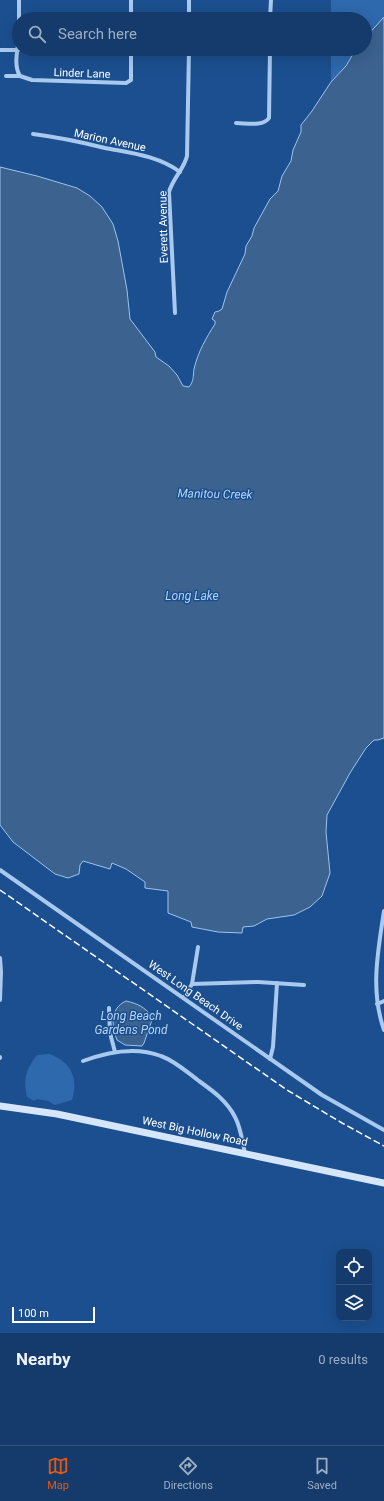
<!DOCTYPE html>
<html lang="en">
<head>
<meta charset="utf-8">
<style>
  :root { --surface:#143b6b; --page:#214673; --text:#f1f3f6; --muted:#9dadc1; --line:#33557e; --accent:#ea580c }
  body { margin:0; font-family:Roboto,sans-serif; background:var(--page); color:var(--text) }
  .controls { position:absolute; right:12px; bottom:12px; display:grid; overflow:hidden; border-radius:8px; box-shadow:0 4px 16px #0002 }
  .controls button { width:36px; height:36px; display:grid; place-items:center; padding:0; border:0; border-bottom:1px solid var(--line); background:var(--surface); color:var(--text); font:20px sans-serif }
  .scale { position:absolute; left:12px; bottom:10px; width:83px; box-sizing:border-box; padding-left:4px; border:2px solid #fff; border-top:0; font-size:11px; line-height:14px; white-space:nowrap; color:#fff; -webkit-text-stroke:3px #1b4f8f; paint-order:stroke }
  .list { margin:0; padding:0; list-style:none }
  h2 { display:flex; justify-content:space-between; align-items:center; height:52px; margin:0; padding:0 16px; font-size:17px }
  h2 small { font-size:13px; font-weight:400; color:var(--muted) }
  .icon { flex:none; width:22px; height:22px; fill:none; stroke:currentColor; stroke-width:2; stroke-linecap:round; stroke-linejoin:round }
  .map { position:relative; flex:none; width:384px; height:1333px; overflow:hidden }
  .search { position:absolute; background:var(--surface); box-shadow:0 4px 16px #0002; left:12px; right:12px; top:12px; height:44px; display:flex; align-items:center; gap:10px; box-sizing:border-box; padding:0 14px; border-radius:22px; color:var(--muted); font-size:15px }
  .sheet { height:112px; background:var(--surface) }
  nav { display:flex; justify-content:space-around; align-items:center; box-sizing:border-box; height:56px; border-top:1px solid var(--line); background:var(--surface); font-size:11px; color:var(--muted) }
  nav a { display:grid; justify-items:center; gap:2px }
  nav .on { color:var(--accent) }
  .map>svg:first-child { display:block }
  .green { fill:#2e69ad }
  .water { fill:#3c6290; stroke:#9cc4f0 }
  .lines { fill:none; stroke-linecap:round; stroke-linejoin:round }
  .minor { stroke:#a9c9ee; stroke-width:4 }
  .secondary { stroke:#d6e6fa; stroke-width:7 }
  .rail { stroke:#fff; stroke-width:1.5; stroke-dasharray:7 3; stroke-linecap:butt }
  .labels { text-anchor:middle; stroke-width:3; stroke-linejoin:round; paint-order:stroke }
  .street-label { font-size:11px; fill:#fff; stroke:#1b4f8f }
  .water-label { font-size:12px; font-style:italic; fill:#b5d3f5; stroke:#1b4f8f }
</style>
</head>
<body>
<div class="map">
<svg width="384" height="1333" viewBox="0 0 384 1333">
  <rect width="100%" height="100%" fill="#1b4f8f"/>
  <g class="green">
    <polygon points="331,0 384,0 384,17 365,38 365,19 331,19"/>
    <polygon points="331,49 356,49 346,66 331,82"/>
    <path d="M49 1054C71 1061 79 1079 72 1100L55 1105 48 1101 37 1099 34 1101 27 1097C23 1078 26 1070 37 1055Z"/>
  </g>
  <g class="water">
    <path d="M384 17V738L378 740H374L366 748 350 773 327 815 326 832 330 873 322 896 310 907 294 915 267 919 254 926 243 927 242 933 218 932 192 927 191 922 168 913V891L145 888V882L126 869 112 863 110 869 83 861 80 865 79 874 68 878 55 874 13 842 0 825V167L37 176 77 188 90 196 102 207 113 224 118 241 127 290 130 319 155 352 156 357 169 366 177 375 183 386 189 387C194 381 193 376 194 369 198 352 206 338 215 324V321L212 319 215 312 219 311 222 309 227 292 245 254 246 246 252 236 254 228 270 199 278 191 282 176 291 161 293 150 301 132V125L312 111 331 82 346 66 356 49H365V38Z"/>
    <path d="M126 1001C139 1004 144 1007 153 1017L144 1043 142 1046 125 1045 117 1040C112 1026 109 1009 126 1001Z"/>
  </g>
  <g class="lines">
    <g class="minor">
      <polyline points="131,0 131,19"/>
      <polyline points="19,19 19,0"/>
      <polyline points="189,19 189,0"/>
      <polyline points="270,19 271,0"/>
      <path d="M19 37C18 49 13 65 20 76"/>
      <polyline points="0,50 18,50"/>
      <polyline points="6,76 20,76 32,80 126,83 131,80 131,49"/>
      <path d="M236 123C246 123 263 127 269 118L270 49"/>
      <path d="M33 134C57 137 81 142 105 148 131 153 159 156 180 172"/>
      <path d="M175 313 169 192C173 178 184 169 187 156L189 49"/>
      <polyline points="0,870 322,1095 384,1130"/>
      <path d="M384 911C378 951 370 990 384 1030"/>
      <polyline points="192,984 258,982 304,985"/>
      <polyline points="184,998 192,984 198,947"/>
      <polyline points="0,1000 1,972 0,958"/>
      <polyline points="377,1004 384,1001"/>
      <polyline points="109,1008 110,1033 115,1052"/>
      <polyline points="0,1057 0,1058"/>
      <polyline points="270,1059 273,1047 277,983"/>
      <path d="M83 1061C107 1052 135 1046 161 1056 175 1061 187 1072 199 1081 213 1091 227 1101 235 1117 241 1128 242 1141 245 1153"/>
    </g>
    <polyline class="secondary" points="0,1106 57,1114 384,1183"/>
    <polyline class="rail" points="0,890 287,1090 342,1123 384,1146"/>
  </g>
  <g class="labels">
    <g class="street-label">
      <text transform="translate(82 73) rotate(2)" y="4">Linder Lane</text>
      <text transform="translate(110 140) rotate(12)" y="4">Marion Avenue</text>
      <text transform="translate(163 227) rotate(-91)" y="4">Everett Avenue</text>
      <text transform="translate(196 995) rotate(35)" y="4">West Long Beach Drive</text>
      <text transform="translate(195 1131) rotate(12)" y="4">West Big Hollow Road</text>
    </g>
    <g class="water-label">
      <text transform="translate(215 494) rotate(1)" y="4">Manitou Creek</text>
      <text x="192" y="600">Long Lake</text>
      <text x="131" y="1020">Long Beach<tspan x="131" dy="14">Gardens Pond</tspan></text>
    </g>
  </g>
</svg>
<div class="controls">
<button><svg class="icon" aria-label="locate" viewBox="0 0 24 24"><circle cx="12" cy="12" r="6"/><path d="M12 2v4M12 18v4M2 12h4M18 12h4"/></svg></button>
<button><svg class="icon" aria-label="layers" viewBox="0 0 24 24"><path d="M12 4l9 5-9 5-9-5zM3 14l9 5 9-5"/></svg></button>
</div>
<div class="scale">100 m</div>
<div class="search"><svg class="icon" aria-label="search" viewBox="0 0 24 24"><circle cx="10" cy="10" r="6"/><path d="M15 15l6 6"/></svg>Search here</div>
</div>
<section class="sheet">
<h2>Nearby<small>0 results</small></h2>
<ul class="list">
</ul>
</section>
<nav>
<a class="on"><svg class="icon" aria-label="map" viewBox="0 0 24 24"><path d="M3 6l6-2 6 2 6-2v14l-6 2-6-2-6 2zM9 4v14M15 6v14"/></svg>Map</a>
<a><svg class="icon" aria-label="directions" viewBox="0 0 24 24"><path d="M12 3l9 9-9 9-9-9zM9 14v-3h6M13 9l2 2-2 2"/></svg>Directions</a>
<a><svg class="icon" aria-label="saved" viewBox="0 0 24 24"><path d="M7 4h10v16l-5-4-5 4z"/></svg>Saved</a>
</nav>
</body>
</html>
